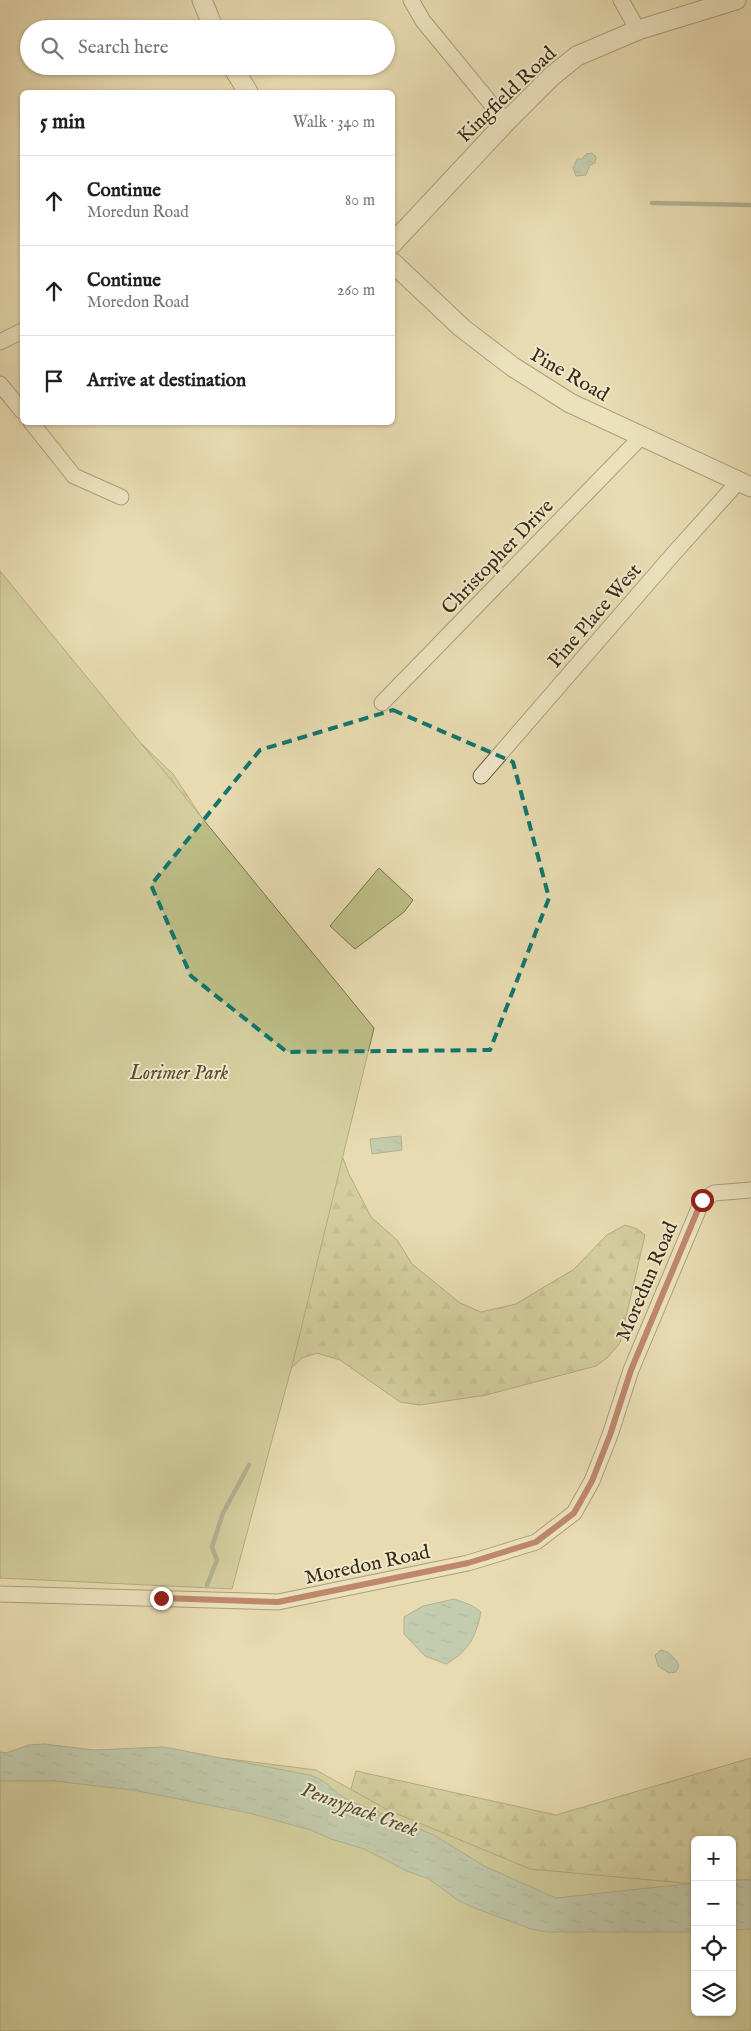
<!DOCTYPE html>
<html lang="en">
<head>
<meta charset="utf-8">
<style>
  :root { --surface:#fff; --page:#f2f2f2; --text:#202124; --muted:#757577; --line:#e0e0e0 }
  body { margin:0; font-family:"IM FELL English",serif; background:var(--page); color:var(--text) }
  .controls { position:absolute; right:15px; bottom:15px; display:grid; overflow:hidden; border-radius:8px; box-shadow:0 1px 4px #0004 }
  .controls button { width:45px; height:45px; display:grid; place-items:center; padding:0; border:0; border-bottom:1px solid var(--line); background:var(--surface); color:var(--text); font:25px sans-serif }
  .stop { position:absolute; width:15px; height:15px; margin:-11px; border:4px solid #8f2418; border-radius:50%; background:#fff }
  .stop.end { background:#8f2418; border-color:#fff; box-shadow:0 1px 5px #0008 }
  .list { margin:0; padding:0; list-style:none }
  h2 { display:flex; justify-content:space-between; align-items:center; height:65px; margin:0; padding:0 20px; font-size:21px }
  h2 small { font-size:16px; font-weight:400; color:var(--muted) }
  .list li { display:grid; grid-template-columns:32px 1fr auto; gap:15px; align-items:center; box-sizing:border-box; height:90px; padding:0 20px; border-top:1px solid var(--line) }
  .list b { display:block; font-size:19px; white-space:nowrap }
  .list p { margin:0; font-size:16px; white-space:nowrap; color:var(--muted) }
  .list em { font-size:16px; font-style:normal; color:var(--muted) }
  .icon { flex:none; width:28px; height:28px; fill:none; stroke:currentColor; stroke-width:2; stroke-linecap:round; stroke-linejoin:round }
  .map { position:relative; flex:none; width:751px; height:2031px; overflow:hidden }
  .search { position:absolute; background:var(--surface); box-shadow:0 1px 4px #0004; left:20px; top:20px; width:375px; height:55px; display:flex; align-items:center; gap:12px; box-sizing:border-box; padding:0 18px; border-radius:28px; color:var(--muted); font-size:19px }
  .panel { position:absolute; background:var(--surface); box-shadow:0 1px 4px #0004; left:20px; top:90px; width:375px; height:335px; border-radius:8px }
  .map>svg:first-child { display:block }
  .forest { fill:url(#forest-firs); stroke:#7a744d }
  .park { fill:#bdbe87; stroke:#7a744d }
  .water { fill:url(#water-ripples); stroke:#71816e }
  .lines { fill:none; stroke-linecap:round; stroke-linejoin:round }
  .stream { stroke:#71816e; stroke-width:4.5 }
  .minor-casing { stroke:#64563a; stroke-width:17 }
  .tertiary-casing { stroke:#64563a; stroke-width:21 }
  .minor { stroke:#f0e8cc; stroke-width:15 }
  .tertiary { stroke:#f0e8cc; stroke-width:19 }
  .route { stroke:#8f2418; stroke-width:6 }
  .marked { fill:none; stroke:#0f766e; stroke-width:4; stroke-dasharray:10 6; stroke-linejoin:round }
  .labels { text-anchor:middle; stroke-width:4; stroke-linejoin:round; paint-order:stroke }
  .street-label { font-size:20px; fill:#382913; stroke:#f0e8cc }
  .park-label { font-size:20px; font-style:italic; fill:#594e30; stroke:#f0e8cc }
  .water-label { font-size:21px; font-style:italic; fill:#504e39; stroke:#f0e8cc }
</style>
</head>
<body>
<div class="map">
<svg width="751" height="2031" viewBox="0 0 751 2031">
  <defs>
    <pattern id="forest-firs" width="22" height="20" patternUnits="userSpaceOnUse" patternTransform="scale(1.25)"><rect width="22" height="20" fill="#bdbe87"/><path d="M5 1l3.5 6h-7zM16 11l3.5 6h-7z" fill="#a3a374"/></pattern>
    <pattern id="water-ripples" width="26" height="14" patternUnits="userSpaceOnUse" patternTransform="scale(1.25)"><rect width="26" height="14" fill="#97bbaa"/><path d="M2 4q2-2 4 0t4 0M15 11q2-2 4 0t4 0" fill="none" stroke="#7c9889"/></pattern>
  </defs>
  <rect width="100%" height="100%" fill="#e8dbb1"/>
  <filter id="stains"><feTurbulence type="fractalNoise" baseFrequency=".004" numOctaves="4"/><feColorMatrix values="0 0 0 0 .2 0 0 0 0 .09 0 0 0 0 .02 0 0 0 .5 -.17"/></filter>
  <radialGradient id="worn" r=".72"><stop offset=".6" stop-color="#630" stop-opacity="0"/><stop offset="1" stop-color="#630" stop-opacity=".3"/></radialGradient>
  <g class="forest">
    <polygon points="125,728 173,774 230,860 349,1174 371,1217 397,1240 412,1264 460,1303 481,1312 516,1304 549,1284 573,1270 607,1235 625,1225 637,1229 645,1235 620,1343 607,1358 596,1366 486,1395 420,1405 400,1402 340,1360 317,1353 302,1358 284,1375"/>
    <polygon points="751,1758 751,1880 732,1880 732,1840 695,1840 695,1883 556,1898 348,1800 356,1771 556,1815"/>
  </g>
  <g class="park">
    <polygon points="0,571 374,1028 294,1358 232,1589 0,1578"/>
    <polygon points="379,868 413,900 404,912 355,949 330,926"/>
    <polygon points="0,1756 229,1759 316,1770 388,1810 530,1869 695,1884 695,2012 732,2012 732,1888 751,1889 751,2031 0,2031"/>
  </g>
  <g class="water">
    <polygon points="592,153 596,157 595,163 590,165 586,175 576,176 573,168 577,159 582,159 586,154"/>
    <polygon points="401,1136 402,1150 372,1154 370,1139"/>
    <path d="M454 1599 471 1605 481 1612C476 1637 468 1652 446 1664L425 1656 404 1634V1617L423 1606Z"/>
    <path d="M661 1650C670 1652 675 1658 679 1666L676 1672 669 1673 658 1666 655 1655Z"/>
    <path d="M44 1744 94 1750 164 1747 309 1775C330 1781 331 1791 348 1800L434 1835 484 1866 556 1898 695 1883V1932H547L531 1929 477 1909 459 1901 429 1879 407 1871 364 1849 331 1839 311 1830 249 1813 133 1790 54 1781H0V1752L6 1753 29 1745Z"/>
    <polygon points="732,1880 751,1880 751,1929 732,1930"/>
  </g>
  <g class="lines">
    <g class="stream">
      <polyline points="652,203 751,205"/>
      <polyline points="207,1585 217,1560 212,1547 223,1513 249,1465"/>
    </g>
    <g class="minor-casing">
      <g id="minor">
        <polyline points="411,0 423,21 506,122"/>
        <polyline points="621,0 638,30"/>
        <polyline points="0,342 22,331"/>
        <polyline points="0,384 22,411"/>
        <polyline points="31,422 74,476 121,497"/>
        <polyline points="382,703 642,436"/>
        <polyline points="481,776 675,552 739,481"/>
        <polyline points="0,1594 278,1602 468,1563 536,1542 574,1513 592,1481 610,1435 631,1370 702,1201 714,1193 751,1190"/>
      </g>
    </g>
    <g class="tertiary-casing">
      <g id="tertiary">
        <polyline points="202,0 214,29"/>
        <polyline points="232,66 248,92"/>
        <polyline points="392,244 506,122 552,76 577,56 638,30 736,0"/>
        <polyline points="392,262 462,328 513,367 570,403 751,487"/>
      </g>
    </g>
    <use href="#minor" class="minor"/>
    <use href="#tertiary" class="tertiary"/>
  </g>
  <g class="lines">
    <polyline class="route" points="161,1598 278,1602 468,1563 536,1542 574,1513 592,1481 610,1435 631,1370 702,1200"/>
  </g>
  <path d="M0 0H751V2031H0ZM393 710 513 762 549 898 490 1050 287 1052 191 976 151 885 260 750Z" fill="#e8dbb1" fill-opacity=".55" fill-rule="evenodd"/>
  <path class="marked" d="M393 710 513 762 549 898 490 1050 287 1052 191 976 151 885 260 750Z"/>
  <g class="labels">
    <g class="street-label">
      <text transform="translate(506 94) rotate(-44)" y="7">Kingfield Road</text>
      <text transform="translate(570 374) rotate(30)" y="7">Pine Road</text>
      <text transform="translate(497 556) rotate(-46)" y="7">Christopher Drive</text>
      <text transform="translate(594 615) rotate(-49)" y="7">Pine Place West</text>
      <text transform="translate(646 1281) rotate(-67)" y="7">Moredun Road</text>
      <text transform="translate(367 1564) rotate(-12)" y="7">Moredon Road</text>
    </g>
    <g class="park-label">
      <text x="179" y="1079">Lorimer Park</text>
    </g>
    <g class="water-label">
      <text transform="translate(360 1809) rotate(20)" y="7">Pennypack Creek</text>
    </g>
  </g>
  <rect width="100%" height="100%" filter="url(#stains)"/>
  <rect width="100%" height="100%" fill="url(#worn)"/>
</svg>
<div class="controls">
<button>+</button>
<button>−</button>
<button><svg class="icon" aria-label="locate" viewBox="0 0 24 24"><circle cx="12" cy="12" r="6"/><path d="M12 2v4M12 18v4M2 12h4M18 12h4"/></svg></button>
<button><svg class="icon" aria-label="layers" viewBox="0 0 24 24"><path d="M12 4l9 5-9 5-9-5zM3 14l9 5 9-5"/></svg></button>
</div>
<div class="stop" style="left:702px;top:1200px"></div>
<div class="stop end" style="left:161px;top:1598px"></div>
<div class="search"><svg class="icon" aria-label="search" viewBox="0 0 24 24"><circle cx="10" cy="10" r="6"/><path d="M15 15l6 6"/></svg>Search here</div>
<section class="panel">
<h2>5 min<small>Walk · 340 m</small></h2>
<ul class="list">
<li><svg class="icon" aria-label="ahead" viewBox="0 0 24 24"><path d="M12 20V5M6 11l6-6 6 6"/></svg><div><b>Continue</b><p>Moredun Road</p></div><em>80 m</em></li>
<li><svg class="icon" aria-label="ahead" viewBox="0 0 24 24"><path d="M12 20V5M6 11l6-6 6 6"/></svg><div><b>Continue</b><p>Moredon Road</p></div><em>260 m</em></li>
<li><svg class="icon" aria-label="arrive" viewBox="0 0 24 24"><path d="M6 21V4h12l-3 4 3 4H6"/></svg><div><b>Arrive at destination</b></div></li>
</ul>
</section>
</div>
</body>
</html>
